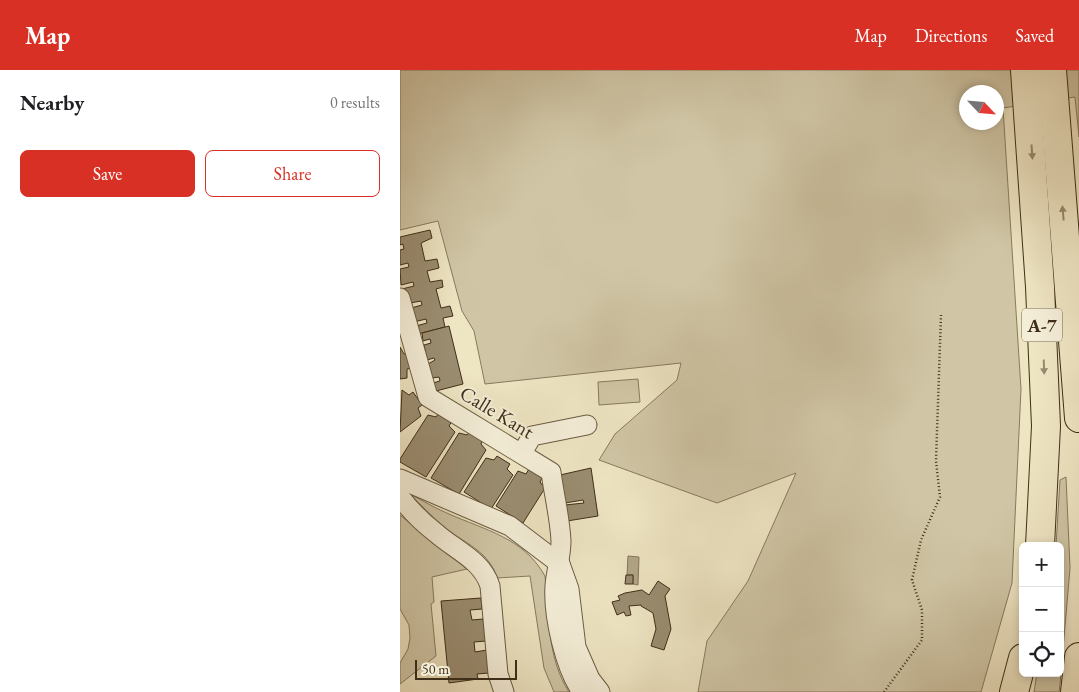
<!DOCTYPE html>
<html lang="en">
<head>
<meta charset="utf-8">
<style>
  :root { --surface:#fff; --page:#f2f2f2; --text:#202124; --muted:#757577; --line:#e0e0e0; --accent:#d93025 }
  body { margin:0; font-family:"EB Garamond",serif; background:var(--page); color:var(--text) }
  .controls { position:absolute; right:15px; bottom:15px; display:grid; overflow:hidden; border-radius:8px; box-shadow:0 2px 8px #0003 }
  .controls button { width:45px; height:45px; display:grid; place-items:center; padding:0; border:0; border-bottom:1px solid var(--line); background:var(--surface); color:var(--text); font:25px sans-serif }
  .compass { position:absolute; left:559px; top:15px; width:45px; height:45px; border-radius:50%; background:var(--surface); box-shadow:0 2px 8px #0003; rotate:116deg }
  .scale { position:absolute; left:15px; bottom:12px; width:102px; box-sizing:border-box; padding-left:5px; border:2px solid #3f2e18; border-top:0; font-size:14px; line-height:18px; white-space:nowrap; color:#3f2e18; -webkit-text-stroke:4px #f4eed8; paint-order:stroke }
  .list { margin:0; padding:0; list-style:none }
  h2 { display:flex; justify-content:space-between; align-items:center; height:65px; margin:0; padding:0 20px; font-size:21px }
  h2 small { font-size:16px; font-weight:400; color:var(--muted) }
  .actions { display:flex; gap:10px; padding:15px 20px }
  .actions a { flex:1; padding:11px 0; border:1px solid var(--accent); border-radius:8px; text-align:center; font-size:18px; color:var(--accent) }
  .actions .main { background:var(--accent); color:#fff }
  .icon { flex:none; width:28px; height:28px; fill:none; stroke:currentColor; stroke-width:2; stroke-linecap:round; stroke-linejoin:round }
  .map { position:relative; flex:none; width:679px; height:622px; overflow:hidden }
  header { display:flex; align-items:center; gap:30px; box-sizing:border-box; height:70px; padding:0 25px; background:var(--accent); color:#fff }
  header strong { font-size:24px }
  nav { display:flex; gap:28px; margin-inline-start:auto; font-size:18px }
  main { display:flex }
  aside { flex:1; background:var(--surface) }
  .map>svg:first-child { display:block }
  .green { fill:#d0c6a6; stroke:#887a5f; fill-rule:evenodd }
  .water { fill:#b2a789; stroke:#84775c }
  .building { fill:#9a8d71; stroke:#3f2e18 }
  .lines { fill:none; stroke-linecap:round; stroke-linejoin:round }
  .minor-casing { stroke:#6b5c43; stroke-width:21 }
  .highway-casing { stroke:#3f2e18; stroke-width:30 }
  .path { stroke:#3f2e18; stroke-width:2.5; stroke-dasharray:1 2.5; stroke-linecap:butt }
  .minor { stroke:#f4eed8; stroke-width:19 }
  .highway { stroke:#eee5c3; stroke-width:28 }
  .oneway { fill:#968a6e }
  .labels { text-anchor:middle; stroke-width:4; stroke-linejoin:round; paint-order:stroke }
  .shield { fill:#f4eed8; stroke:#756852; stroke-width:1 }
  .shield-label { font-size:19px; font-weight:bold; fill:#3f2e18 }
  .street-label { font-size:20px; fill:#3f2e18; stroke:#f4eed8 }
</style>
</head>
<body>
<header>
<strong>Map</strong>
<nav><a>Map</a><a>Directions</a><a>Saved</a></nav>
</header>
<main>
<aside>
<h2>Nearby<small>0 results</small></h2>
<ul class="list">
</ul>
<div class="actions"><a class="main">Save</a><a>Share</a></div>
</aside>
<div class="map">
<svg width="679" height="622" viewBox="0 0 679 622">
  <rect width="100%" height="100%" fill="#eee5c3"/>
  <filter id="stains"><feTurbulence type="fractalNoise" baseFrequency=".004" numOctaves="4"/><feColorMatrix values="0 0 0 0 .2 0 0 0 0 .09 0 0 0 0 .02 0 0 0 .5 -.17"/></filter>
  <radialGradient id="worn" r=".72"><stop offset=".6" stop-color="#630" stop-opacity="0"/><stop offset="1" stop-color="#630" stop-opacity=".3"/></radialGradient>
  <g class="green">
    <path d="M0 0H679V67L675 27 603 38 621 319 612 513 581 622H298L307 571 348 511 396 403 317 433 199 390 215 364 277 310 281 293 85 314 74 261 62 241 38 151 0 160ZM566 22H596V52H566Z"/>
    <polygon points="238,309 240,332 199,335 198,312"/>
    <polygon points="666,407 670,498 660,614 659,622 634,622 637,603 660,603 660,476 656,476 660,410"/>
    <path d="M10 424C23 431 35 438 49 444 85 460 124 468 145 506 149 545 147 588 169 622H154L144 598 130 506 97 508C89 482 68 475 48 460 34 449 22 436 10 424Z"/>
    <polygon points="0,445 67,499 32,507 34,532 31,534 36,586 0,614 0,593 8,579 10,568 9,555 0,539"/>
  </g>
  <polygon class="water" points="228,486 239,487 238,515 233,514 233,505 227,505"/>
  <g class="building">
    <polygon points="30,160 32,168 21,173 25,191 37,189 39,198 27,201 30,212 42,210 43,217 36,219 41,238 50,236 53,246 43,248 45,257 18,264 16,256 27,253 26,249 14,252 11,238 22,235 21,231 10,233 3,224 2,219 14,216 13,212 1,215 0,199 9,197 8,193 0,195 0,180 4,179 3,174 0,175 0,167"/>
    <polygon points="49,256 63,314 36,321 33,313 40,311 39,307 32,308 28,294 35,290 34,288 27,290 24,275 31,273 30,269 23,271 22,263"/>
    <polygon points="0,277 4,284 9,283 13,298 7,299 7,308 0,309"/>
    <polygon points="2,320 9,325 13,322 22,335 18,338 21,346 0,362"/>
    <polygon points="39,343 52,351 49,356 55,362 26,407 0,392 0,389 28,345 36,347"/>
    <polygon points="70,361 83,369 81,374 86,380 59,424 31,408 59,363 67,365"/>
    <polygon points="97,386 110,394 107,399 113,405 91,439 64,422 86,388 94,390"/>
    <polygon points="191,398 198,446 167,451 165,435 184,433 183,430 165,433 160,405"/>
    <polygon points="129,399 142,408 140,412 145,418 123,453 96,436 118,401 126,404"/>
    <polygon points="226,505 233,505 233,514 225,514"/>
    <polygon points="258,511 270,519 265,526 271,559 264,580 251,576 256,559 253,543 241,536 241,535 229,536 231,545 226,546 224,542 217,545 212,532 220,530 218,526 225,523 242,520 249,525"/>
    <polygon points="81,528 82,539 70,540 72,550 83,549 86,571 74,572 75,582 87,580 89,603 77,604 78,609 49,613 41,531"/>
  </g>
  <g class="lines">
    <g class="minor-casing">
      <g id="minor">
        <path d="M0 228 28 327 151 402C154 425 160 448 161 471 161 487 156 501 155 516 153 546 165 598 182 622"/>
        <polyline points="122,383 132,366 187,355"/>
        <polyline points="0,409 110,456 160,494"/>
        <path d="M0 427C10 440 23 453 36 463 55 480 82 490 90 516L98 604 104 622"/>
        <polyline points="160,494 169,519 176,577 190,609 200,622"/>
      </g>
    </g>
    <g class="highway-casing">
      <g id="highway">
        <polyline points="625,0 640,217 646,356 640,476"/>
        <polyline points="652,0 679,348"/>
        <polyline points="614,622 623,588"/>
        <polyline points="675,622 679,587"/>
      </g>
    </g>
    <polyline class="path" points="484,622 522,570 522,540 512,510 521,470 540,427 536,391 541,245"/>
    <use href="#minor" class="minor"/>
    <use href="#highway" class="highway"/>
  </g>
  <defs><path id="oneway-solid" d="M-6-.8H1V-3.2L6.5 0L1 3.2V.8H-6Z" transform="scale(1.25)"/></defs>
  <g class="oneway">
    <use href="#oneway-solid" transform="translate(632 82) rotate(86)"/>
    <use href="#oneway-solid" transform="translate(663 143) rotate(-95)"/>
    <use href="#oneway-solid" transform="translate(644 297) rotate(88)"/>
  </g>
  <g class="labels">
    <rect class="shield" x="622" y="238.5" width="40" height="33" rx="4"/>
    <g class="shield-label">
      <text x="642" y="262">A-7</text>
    </g>
    <g class="street-label">
      <text transform="translate(97 342) rotate(31)" y="7">Calle Kant</text>
    </g>
  </g>
  <rect width="100%" height="100%" filter="url(#stains)"/>
  <rect width="100%" height="100%" fill="url(#worn)"/>
</svg>
<div class="controls">
<button>+</button>
<button>−</button>
<button><svg class="icon" aria-label="locate" viewBox="0 0 24 24"><circle cx="12" cy="12" r="6"/><path d="M12 2v4M12 18v4M2 12h4M18 12h4"/></svg></button>
</div>
<svg class="compass" viewBox="-18 -18 36 36"><path d="M0-13l5 13h-10z" fill="#e53935"/><path d="M0 13l5-13h-10z" fill="#757577"/></svg>
<div class="scale">50 m</div>
</div>
</main>
</body>
</html>
